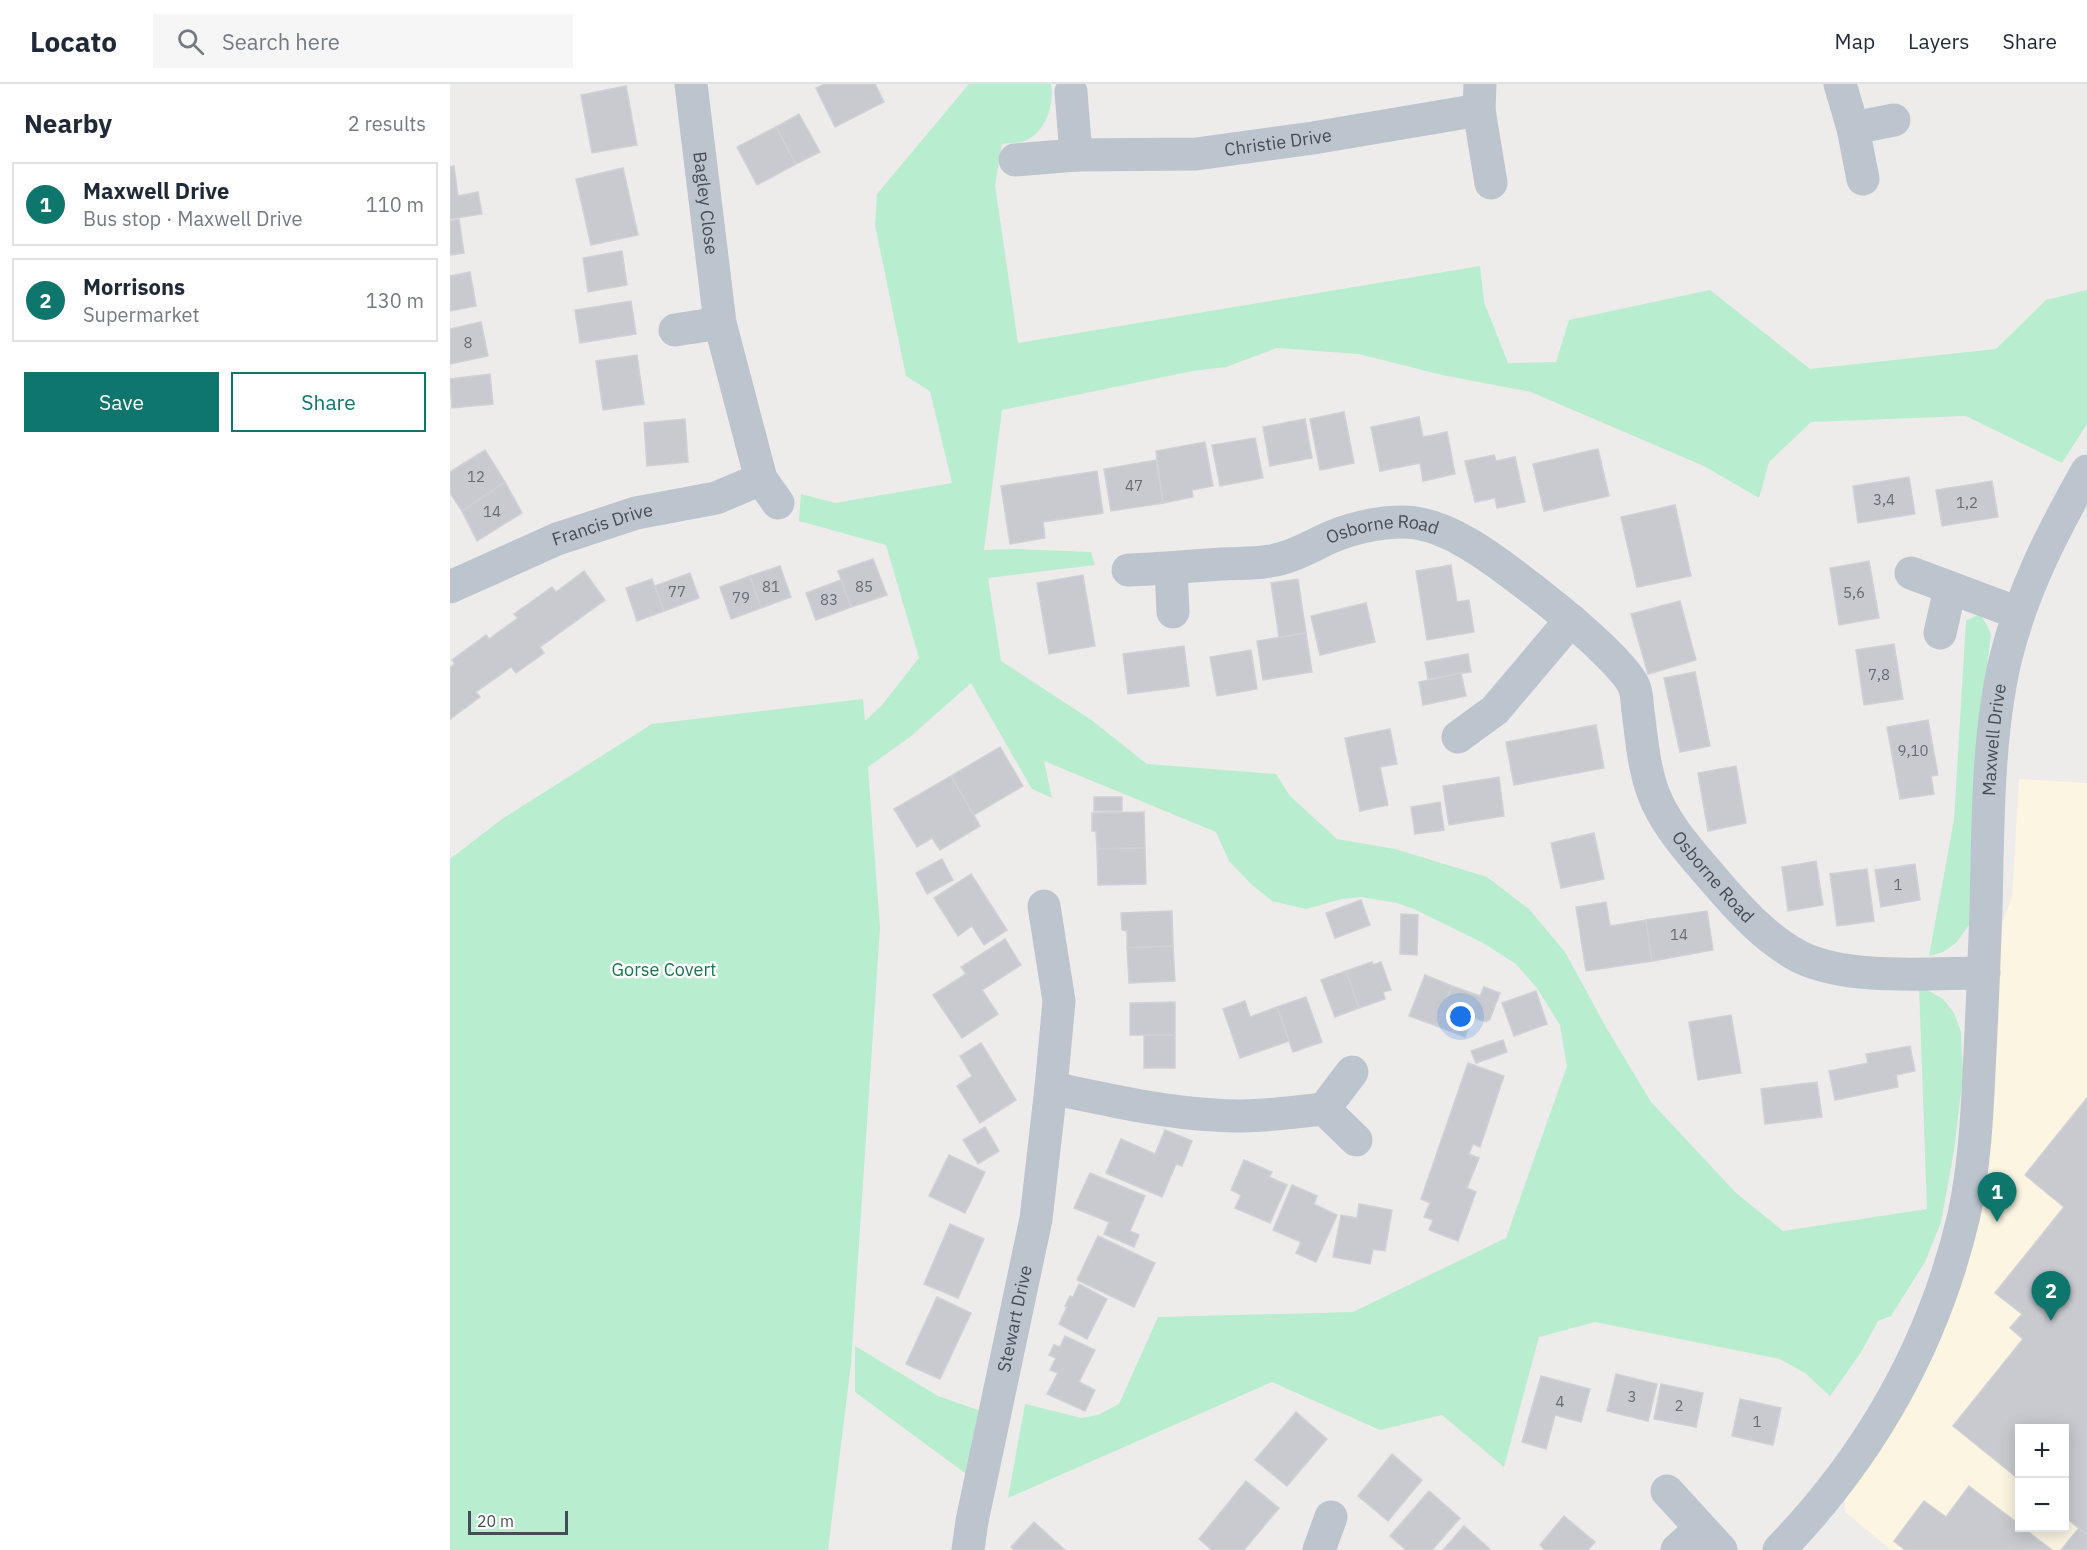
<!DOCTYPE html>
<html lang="en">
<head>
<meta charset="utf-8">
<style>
  :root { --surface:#fff; --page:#f6f6f7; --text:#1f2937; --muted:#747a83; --line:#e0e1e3; --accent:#0f766e }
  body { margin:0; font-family:"IBM Plex Sans",sans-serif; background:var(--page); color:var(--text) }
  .controls { position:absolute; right:18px; bottom:18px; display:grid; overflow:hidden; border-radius:0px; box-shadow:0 3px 15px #0003 }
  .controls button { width:54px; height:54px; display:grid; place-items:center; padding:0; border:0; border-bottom:2px solid var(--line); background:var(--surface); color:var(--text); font:30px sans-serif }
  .scale { position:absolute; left:18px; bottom:15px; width:100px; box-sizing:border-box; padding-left:6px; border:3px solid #444d58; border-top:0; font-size:16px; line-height:21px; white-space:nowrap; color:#444d58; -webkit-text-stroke:4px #fff; paint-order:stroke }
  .you { position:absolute; left:1011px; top:933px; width:21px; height:21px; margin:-15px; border:4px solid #fff; border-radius:50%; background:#1a73e8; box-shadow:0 0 0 9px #1a73e833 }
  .badge { display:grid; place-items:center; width:39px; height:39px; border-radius:50%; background:var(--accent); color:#fff; font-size:20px; font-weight:700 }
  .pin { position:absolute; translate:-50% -50px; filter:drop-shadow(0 2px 3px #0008) }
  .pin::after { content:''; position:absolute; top:32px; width:21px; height:18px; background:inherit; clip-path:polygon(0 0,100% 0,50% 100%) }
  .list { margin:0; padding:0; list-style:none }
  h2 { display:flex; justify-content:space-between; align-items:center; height:78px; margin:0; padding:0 24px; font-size:26px }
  h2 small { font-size:20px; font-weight:400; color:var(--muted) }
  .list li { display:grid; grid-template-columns:39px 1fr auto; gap:18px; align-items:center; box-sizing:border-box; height:84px; margin:0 12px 12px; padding:0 12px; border:2px solid var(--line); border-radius:0px }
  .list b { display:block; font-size:22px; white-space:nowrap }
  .list p { margin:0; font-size:20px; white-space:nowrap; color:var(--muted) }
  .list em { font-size:20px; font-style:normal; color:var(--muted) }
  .actions { display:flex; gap:12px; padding:18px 24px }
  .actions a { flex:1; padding:14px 0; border:2px solid var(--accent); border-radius:0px; text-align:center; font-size:21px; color:var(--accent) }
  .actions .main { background:var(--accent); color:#fff }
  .icon { flex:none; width:33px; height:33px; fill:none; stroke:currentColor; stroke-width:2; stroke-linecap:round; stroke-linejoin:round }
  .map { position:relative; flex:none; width:1637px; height:1466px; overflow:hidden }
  header { display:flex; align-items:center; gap:36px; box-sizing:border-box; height:84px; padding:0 30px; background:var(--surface); border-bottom:2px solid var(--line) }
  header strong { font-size:28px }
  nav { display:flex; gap:33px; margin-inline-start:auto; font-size:21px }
  .search { width:420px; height:54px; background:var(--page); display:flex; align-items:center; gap:15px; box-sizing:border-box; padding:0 21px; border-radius:0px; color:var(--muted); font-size:22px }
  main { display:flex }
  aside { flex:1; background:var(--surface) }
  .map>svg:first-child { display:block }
  .commercial { fill:#fbf5e2; fill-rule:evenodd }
  .green { fill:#b8edcf }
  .building { fill:#c8cad0; stroke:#cfd1d7; stroke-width:1.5 }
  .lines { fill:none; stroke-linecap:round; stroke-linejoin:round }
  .minor { stroke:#bcc5ce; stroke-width:33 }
  .labels { text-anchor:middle; stroke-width:5; stroke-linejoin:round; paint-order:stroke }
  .number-label { font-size:15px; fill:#656c76 }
  .street-label { font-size:18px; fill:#444d58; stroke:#fff }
  .park-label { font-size:18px; fill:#17774c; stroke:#fff }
</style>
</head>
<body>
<header>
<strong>Locato</strong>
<div class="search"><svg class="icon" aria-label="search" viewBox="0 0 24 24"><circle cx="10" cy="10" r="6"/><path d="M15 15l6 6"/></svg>Search here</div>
<nav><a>Map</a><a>Layers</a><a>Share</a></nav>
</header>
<main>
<aside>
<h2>Nearby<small>2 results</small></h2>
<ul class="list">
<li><span class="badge">1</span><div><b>Maxwell Drive</b><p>Bus stop · Maxwell Drive</p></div><em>110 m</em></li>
<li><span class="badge">2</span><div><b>Morrisons</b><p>Supermarket</p></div><em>130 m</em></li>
</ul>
<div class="actions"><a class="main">Save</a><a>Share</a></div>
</aside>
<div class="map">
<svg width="1637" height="1466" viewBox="0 0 1637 1466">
  <rect width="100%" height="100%" fill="#eeebeb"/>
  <path class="commercial" d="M1569 695 1637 699V1466H1441L1395 1428V1390L1492 1206 1534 889 1562 813ZM1570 1344H1614V1444H1570Z"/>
  <g class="green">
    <path d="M519 0H601C604 20 597 46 577 56 570 59 560 59 552 60L545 101 568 259 1030 182 1034 218 1058 279 1106 278 1119 236 1260 206 1360 285 1546 265 1596 216 1637 206V340L1612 379 1516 332 1361 338 1319 378 1309 414 1254 382 1081 308 992 291 909 270 827 264 776 283 743 287 552 326 534 466 567 465 641 468 645 481 538 494 551 577 640 635 697 680 826 690 840 712 887 755 945 765 1037 793 1079 825 1115 868 1157 945 1201 1018 1286 1109 1333 1147 1477 1125 1469 901 1493 915 1504 929 1511 948 1513 991 1504 1067 1491 1138 1475 1178 1441 1232 1428 1237 1410 1270 1380 1312 1355 1289 1330 1275 1145 1238 1089 1253 1054 1383 992 1331 930 1346 822 1298 558 1414 575 1320 631 1334 648 1331 669 1320 708 1233 903 1228 1056 1154 1117 982 1110 941 1087 904 1066 880 1033 859 964 825 947 819 911 813 892 815 856 825 822 817 801 800 779 777 766 748 594 677 602 714 582 705 521 599 460 653 418 683 430 844 401 1280 378 1466H0V775L52 735 202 640 413 615 415 637 432 621 469 574 436 461 349 437 351 410 385 419 502 399 480 307 456 292 425 141 427 110Z"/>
    <polygon points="1530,530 1537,541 1541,551 1528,650 1523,794 1519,841 1506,859 1493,868 1479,872 1504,736 1516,537"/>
    <polygon points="405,1262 488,1312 531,1327 519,1392 405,1308"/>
  </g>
  <g class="building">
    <polygon points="375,0 425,0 434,18 385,43 366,4"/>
    <polygon points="176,2 187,61 142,69 131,11"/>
    <polygon points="349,30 370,68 346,80 326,43"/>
    <polygon points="326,43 346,80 307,101 287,63"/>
    <polygon points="4,82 8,112 28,108 32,130 0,135 0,83"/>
    <polygon points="173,84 188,151 141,161 126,95"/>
    <polygon points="9,135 14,169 0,171 0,137"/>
    <polygon points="172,167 177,201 138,208 133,174"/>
    <polygon points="20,188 26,222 0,227 0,192"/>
    <polygon points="181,217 186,250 130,259 125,226"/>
    <polygon points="31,238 38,272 0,280 0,245"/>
    <polygon points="187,271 194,320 153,326 146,277"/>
    <polygon points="40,290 43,320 2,324 0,295"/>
    <polygon points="894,328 904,379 870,386 860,335"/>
    <polygon points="969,333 973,353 997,348 1005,390 973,397 970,379 930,387 921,343"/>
    <polygon points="235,335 238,378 197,382 194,339"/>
    <polygon points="855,335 862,374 820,382 813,343"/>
    <polygon points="805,354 813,394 770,402 762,361"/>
    <polygon points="755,358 763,402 742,406 743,413 713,419 706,367"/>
    <polygon points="1148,365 1159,412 1094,427 1083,380"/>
    <polygon points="35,366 55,398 12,427 0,409 0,388"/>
    <polygon points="1044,371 1046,377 1065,373 1075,418 1047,424 1045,414 1025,418 1015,377"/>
    <polygon points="706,376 713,419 661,427 654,385"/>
    <polygon points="647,387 653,429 593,438 595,454 560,460 551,402"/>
    <polygon points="1459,393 1465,430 1408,439 1403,402"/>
    <polygon points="1542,397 1548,433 1492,442 1486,406"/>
    <polygon points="55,398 72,429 27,457 12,427"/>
    <polygon points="1225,421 1241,492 1187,503 1171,433"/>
    <polygon points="423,475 437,511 401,523 388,487"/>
    <polygon points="1419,477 1429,534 1389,541 1380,484"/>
    <polygon points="1001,481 1007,518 1019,516 1024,548 977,556 966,487"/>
    <polygon points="330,482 341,513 311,524 300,492"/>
    <polygon points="134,487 155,516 90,563 94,569 66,589 61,583 26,608 30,613 0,635 0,583 5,580 2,576 36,551 39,555 68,534 64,530 102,503 106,508"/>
    <polygon points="240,489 249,514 214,527 205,502"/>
    <polygon points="633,491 645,562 599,570 587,499"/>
    <polygon points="300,492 311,524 281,535 270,503"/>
    <polygon points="202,495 214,527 187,537 176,504"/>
    <polygon points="848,495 856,549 829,553 821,499"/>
    <polygon points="391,496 401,523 366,536 356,509"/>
    <polygon points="1230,517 1246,576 1198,590 1181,530"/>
    <polygon points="916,519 925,558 870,571 861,532"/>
    <polygon points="856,549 862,588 813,596 807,557"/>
    <polygon points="1444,560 1453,615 1414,621 1406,566"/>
    <polygon points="734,562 739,602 678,610 673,570"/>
    <polygon points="801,566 807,605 767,612 760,573"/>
    <polygon points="1018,570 1021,588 978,595 975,578"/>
    <polygon points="1245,588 1260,662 1230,668 1214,594"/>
    <polygon points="1011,589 1016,612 973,621 969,598"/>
    <polygon points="1478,636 1488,691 1481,692 1484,710 1450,715 1437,643"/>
    <polygon points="1146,641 1154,684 1064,701 1056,658"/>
    <polygon points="940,645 947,680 930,683 938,721 910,727 895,654"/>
    <polygon points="550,663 573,702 524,731 501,692"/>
    <polygon points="1286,682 1296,739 1258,747 1248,689"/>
    <polygon points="501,692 530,742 490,766 482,754 467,763 444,725"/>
    <polygon points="1049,693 1054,732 999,741 993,702"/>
    <rect x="644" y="713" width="28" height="14"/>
    <polygon points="990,718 994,746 965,750 961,723"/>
    <polygon points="694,728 695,764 647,765 646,747 642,747 642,729"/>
    <polygon points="1144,749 1154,795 1111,804 1101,759"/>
    <polygon points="695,764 696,800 648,801 647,765"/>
    <polygon points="492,775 503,796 477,810 466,789"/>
    <polygon points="1366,777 1373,821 1338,827 1332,783"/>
    <polygon points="1465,780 1470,816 1431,823 1425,786"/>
    <polygon points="1417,785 1424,837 1387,842 1380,790"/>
    <polygon points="521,790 557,846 534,861 522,842 508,852 484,814"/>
    <polygon points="911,816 920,841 885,854 876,829"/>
    <polygon points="1156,818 1160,842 1196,836 1202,877 1136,887 1126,823"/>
    <polygon points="722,827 723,862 677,864 677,847 672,846 671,829"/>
    <polygon points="1257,827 1263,866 1202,877 1196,836"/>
    <polygon points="951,830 968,831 967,871 950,870"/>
    <polygon points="555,855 571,881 532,906 548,930 512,954 483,911 516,890 511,883"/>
    <polygon points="723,862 725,897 679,899 677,864"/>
    <polygon points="922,878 923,881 931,878 941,906 933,908 935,915 909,924 896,887"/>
    <polygon points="896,887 909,924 885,933 871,896"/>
    <polygon points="975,891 1002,902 987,942 959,932"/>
    <polygon points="1002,902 1030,912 1034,903 1050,909 1040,935 1036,938 1022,933 1015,953 987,942"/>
    <polygon points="1086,907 1097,940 1064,952 1052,919"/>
    <polygon points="856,913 872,958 843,968 827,923"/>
    <polygon points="795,917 800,933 827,923 839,957 790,974 773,925"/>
    <polygon points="725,918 725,951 680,951 680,919"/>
    <polygon points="1281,931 1291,989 1248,996 1239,938"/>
    <rect x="694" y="951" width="31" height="33"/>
    <polygon points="1053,956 1057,968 1026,979 1021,967"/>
    <polygon points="531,959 566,1016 530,1039 507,1002 522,992 510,972"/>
    <polygon points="1460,962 1465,987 1446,991 1448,1003 1385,1016 1379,987 1418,979 1416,970"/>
    <polygon points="1018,979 1054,992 1030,1063 1023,1060 1019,1070 1029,1074 1017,1104 1026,1108 1008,1157 979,1146 983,1136 974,1133 980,1119 971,1115"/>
    <polygon points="1367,998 1372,1033 1315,1040 1311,1005"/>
    <polygon points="1637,1014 1637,1451 1614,1432 1614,1344 1570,1344 1570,1396 1503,1342 1573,1255 1560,1244 1572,1230 1545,1209 1614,1123 1575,1091"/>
    <polygon points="535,1043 549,1067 528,1080 513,1056"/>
    <polygon points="715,1046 742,1057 732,1082 726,1080 712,1113 656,1089 671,1055 705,1070"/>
    <polygon points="499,1071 535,1088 515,1129 479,1112"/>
    <polygon points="794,1076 822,1088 819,1093 837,1101 820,1139 785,1124 791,1111 781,1106"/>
    <polygon points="640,1089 695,1112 680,1147 689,1151 684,1163 654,1150 659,1138 624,1124"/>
    <polygon points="842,1101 867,1112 864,1120 887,1131 866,1178 846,1169 851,1158 823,1146"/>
    <polygon points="909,1120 942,1126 935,1167 923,1165 920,1180 883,1173 891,1131 907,1134"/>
    <polygon points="500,1140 534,1155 508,1214 474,1200"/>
    <polygon points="648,1152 705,1179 684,1223 627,1196"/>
    <polygon points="629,1200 657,1215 637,1255 609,1240 617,1223 615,1222 620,1212 623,1213"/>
    <polygon points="487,1213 521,1229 490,1295 456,1280"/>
    <polygon points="615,1252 645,1266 629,1298 645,1306 635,1327 597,1310 608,1289 600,1286 606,1274 599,1271 604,1261 610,1263"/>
    <polygon points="1166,1290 1207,1300 1198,1337 1157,1327"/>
    <polygon points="1091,1292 1140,1305 1131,1338 1105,1331 1096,1365 1072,1358"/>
    <polygon points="1211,1300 1253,1309 1246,1343 1204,1335"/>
    <polygon points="1290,1315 1331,1324 1323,1361 1282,1352"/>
    <polygon points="846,1328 877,1355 837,1402 805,1376"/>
    <polygon points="942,1370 972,1396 938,1437 908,1412"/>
    <polygon points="796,1397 829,1424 794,1466 762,1466 749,1455"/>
    <polygon points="1519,1402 1570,1441 1570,1444 1573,1444 1602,1466 1455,1466 1444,1457 1474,1417 1496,1433"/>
    <polygon points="979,1407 1010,1434 982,1466 956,1466 940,1452"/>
    <polygon points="1114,1432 1145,1458 1138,1466 1095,1466 1090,1461"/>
    <polygon points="584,1438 615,1466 564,1466 561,1463"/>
    <polygon points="1014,1442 1041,1466 993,1466"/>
    <polygon points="1629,1444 1637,1451 1637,1466 1611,1466"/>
  </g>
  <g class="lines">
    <g class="minor">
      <path id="s1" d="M241 0 270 239 311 395 328 419"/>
      <polyline points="1030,0 1029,26 1041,99"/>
      <polyline points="1390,0 1403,44 1413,95"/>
      <polyline points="621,8 626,71"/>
      <polyline points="1403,44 1444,36"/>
      <path id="s2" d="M565 76 626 71 746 70 863 54 1029 26"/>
      <polyline points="225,246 270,239"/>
      <polyline points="721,485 723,528"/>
      <path id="s3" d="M678 486C709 485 740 482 771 480 787 479 804 480 820 477 842 474 861 462 881 453 905 443 940 435 966 439 984 442 1002 450 1017 459 1050 477 1176 574 1185 605 1187 612 1187 620 1188 627 1192 657 1194 690 1207 718 1221 748 1244 772 1265 797 1289 825 1317 856 1350 873 1399 897 1480 889 1534 889"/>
      <polyline points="1461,489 1568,529"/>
      <path id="s4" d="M0 503 107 455 186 429 266 414 311 395"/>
      <polyline points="1490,549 1500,505"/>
      <polyline points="1008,653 1045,626 1121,536"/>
      <path d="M601 1004C655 1015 709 1028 764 1031 801 1034 838 1029 874 1025L902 988"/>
      <polyline points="874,1025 906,1056"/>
      <polyline points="1217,1407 1271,1466"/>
      <path id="s5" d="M518 1466 522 1437 586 1135 601 1004 609 917 594 822"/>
      <polyline points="869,1466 881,1433"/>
      <polyline points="1227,1466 1250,1445"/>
      <path id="s6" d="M1329 1466C1420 1372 1484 1259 1514 1131 1524 1084 1527 1035 1529 987 1532 933 1534 879 1536 825 1538 745 1537 655 1555 577 1572 507 1602 449 1637 387"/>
    </g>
  </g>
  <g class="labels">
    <g class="number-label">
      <text x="18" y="264">8</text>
      <text x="26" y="398">12</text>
      <text x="684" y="407">47</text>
      <text x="1434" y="421">3,4</text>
      <text x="1517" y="424">1,2</text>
      <text x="42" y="433">14</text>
      <text x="321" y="508">81</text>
      <text x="414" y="508">85</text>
      <text x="227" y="513">77</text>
      <text x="1404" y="514">5,6</text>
      <text x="291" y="519">79</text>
      <text x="379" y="521">83</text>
      <text x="1429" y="596">7,8</text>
      <text x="1463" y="672">9,10</text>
      <text x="1448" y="806">1</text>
      <text x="1229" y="856">14</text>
      <text x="1182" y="1318">3</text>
      <text x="1110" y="1323">4</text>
      <text x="1229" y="1327">2</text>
      <text x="1307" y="1343">1</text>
    </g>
    <g class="street-label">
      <text dy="6" stroke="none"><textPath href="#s2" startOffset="264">Christie Drive</textPath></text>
      <text dy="6" stroke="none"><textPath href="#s1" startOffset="120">Bagley Close</textPath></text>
      <text dy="6" stroke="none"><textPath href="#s4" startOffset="165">Francis Drive</textPath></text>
      <text dy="6" stroke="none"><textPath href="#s3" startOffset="261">Osborne Road</textPath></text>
      <text dy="6" stroke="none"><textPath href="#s6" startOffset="864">Maxwell Drive</textPath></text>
      <text dy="6" stroke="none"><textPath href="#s3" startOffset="784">Osborne Road</textPath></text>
      <text dy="6" stroke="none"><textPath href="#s5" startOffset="236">Stewart Drive</textPath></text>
    </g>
    <g class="park-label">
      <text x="214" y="892">Gorse Covert</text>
    </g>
  </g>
</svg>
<div class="controls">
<button>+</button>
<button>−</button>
</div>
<div class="scale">20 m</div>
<div class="you"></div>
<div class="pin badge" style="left:1547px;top:1138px">1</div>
<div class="pin badge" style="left:1601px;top:1237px">2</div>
</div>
</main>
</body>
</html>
